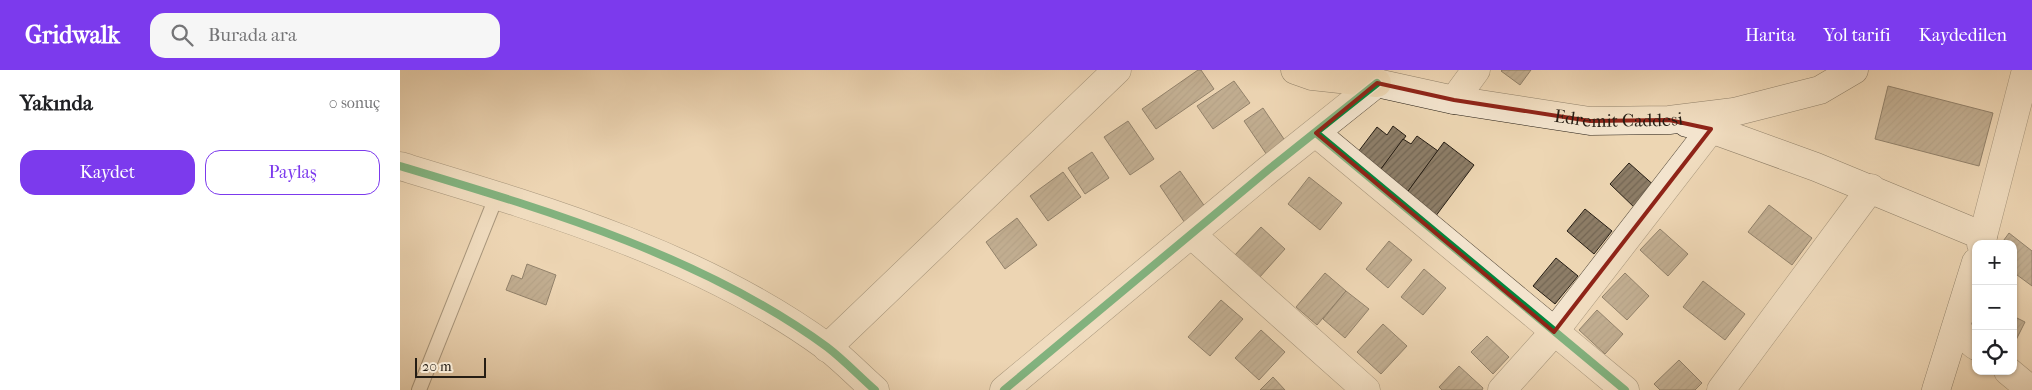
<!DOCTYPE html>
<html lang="tr">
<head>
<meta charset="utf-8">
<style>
  :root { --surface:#fff; --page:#f6f6f6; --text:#202124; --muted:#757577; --line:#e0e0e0; --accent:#7c3aed }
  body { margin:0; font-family:"IM FELL French Canon",serif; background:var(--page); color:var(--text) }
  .controls { position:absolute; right:15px; bottom:15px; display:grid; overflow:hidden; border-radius:10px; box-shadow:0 1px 4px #0004 }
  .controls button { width:45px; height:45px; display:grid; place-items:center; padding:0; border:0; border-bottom:1px solid var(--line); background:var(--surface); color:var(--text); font:25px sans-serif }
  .scale { position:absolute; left:15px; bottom:12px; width:71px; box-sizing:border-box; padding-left:5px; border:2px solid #251d14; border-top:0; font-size:14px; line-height:18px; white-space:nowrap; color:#251d14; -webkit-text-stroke:4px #f3e4ce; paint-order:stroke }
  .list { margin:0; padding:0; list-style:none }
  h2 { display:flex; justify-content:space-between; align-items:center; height:65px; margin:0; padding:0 20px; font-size:21px }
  h2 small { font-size:16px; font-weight:400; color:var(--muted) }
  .actions { display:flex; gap:10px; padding:15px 20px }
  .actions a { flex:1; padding:11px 0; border:1px solid var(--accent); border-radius:15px; text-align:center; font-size:18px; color:var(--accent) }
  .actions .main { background:var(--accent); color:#fff }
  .icon { flex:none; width:28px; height:28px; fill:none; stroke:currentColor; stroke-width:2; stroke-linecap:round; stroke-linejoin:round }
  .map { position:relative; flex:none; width:1632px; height:320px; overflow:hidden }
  header { display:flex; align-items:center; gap:30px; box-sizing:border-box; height:70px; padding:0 25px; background:var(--accent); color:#fff }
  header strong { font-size:24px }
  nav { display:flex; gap:28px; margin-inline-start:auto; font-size:18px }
  .search { width:350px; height:45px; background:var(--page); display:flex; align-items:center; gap:12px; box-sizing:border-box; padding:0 18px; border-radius:15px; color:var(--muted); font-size:19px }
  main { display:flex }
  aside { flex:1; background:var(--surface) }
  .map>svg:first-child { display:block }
  .building { fill:url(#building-hatch); stroke:#251d14 }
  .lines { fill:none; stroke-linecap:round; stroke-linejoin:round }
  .lane-casing { stroke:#574b3c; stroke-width:16 }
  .street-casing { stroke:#574b3c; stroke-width:29 }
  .secondary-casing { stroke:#251d14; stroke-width:29 }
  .primary-casing { stroke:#251d14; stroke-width:29 }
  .lane { stroke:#f3e4ce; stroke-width:14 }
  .street { stroke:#f3e4ce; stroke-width:28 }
  .secondary { stroke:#f3e4ce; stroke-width:28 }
  .primary { stroke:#edd6b3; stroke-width:28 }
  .cycleway-casing { stroke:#f3e4ce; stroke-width:11 }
  .cycleway { stroke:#00873e; stroke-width:8 }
  .marked { fill:none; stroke:#8f2418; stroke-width:4; stroke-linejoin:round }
  .labels { text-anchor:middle; stroke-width:4; stroke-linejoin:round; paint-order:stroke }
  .street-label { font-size:18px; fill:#251d14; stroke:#f3e4ce }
</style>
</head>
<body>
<header>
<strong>Gridwalk</strong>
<div class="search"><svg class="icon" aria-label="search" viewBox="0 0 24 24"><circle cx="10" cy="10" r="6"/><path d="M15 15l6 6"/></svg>Burada ara</div>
<nav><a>Harita</a><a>Yol tarifi</a><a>Kaydedilen</a></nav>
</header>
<main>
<aside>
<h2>Yakında<small>0 sonuç</small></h2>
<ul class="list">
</ul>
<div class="actions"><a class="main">Kaydet</a><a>Paylaş</a></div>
</aside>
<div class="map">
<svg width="1632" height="320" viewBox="0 0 1632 320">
  <defs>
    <pattern id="building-hatch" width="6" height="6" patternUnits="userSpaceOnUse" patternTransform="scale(1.25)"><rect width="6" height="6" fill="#8d7d67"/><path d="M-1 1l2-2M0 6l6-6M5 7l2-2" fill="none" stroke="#736654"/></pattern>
  </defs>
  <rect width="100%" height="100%" fill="#edd6b3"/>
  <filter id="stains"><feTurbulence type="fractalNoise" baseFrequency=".004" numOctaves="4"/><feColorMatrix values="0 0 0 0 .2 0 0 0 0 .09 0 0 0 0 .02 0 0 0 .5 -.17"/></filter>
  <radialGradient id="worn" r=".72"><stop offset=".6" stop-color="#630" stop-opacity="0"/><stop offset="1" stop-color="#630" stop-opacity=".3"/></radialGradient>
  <g class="building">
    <polygon points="798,0 801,0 814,19 756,59 742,39"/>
    <polygon points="1102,0 1131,0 1120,15 1101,1"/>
    <polygon points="834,11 850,33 813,59 797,36"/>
    <polygon points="1488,16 1593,43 1579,96 1475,69"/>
    <polygon points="863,38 890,78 871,91 844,51"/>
    <polygon points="728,51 754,89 730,105 704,67"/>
    <polygon points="993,56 1006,66 978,103 955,86 977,57 987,65"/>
    <polygon points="1017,66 1038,81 1006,124 978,103 1003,69 1011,74"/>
    <polygon points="1044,72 1074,95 1035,147 1006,124"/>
    <polygon points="692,82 709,108 685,124 668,98"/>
    <polygon points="1229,93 1257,118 1237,140 1210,114"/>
    <polygon points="780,101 808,141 787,156 760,116"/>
    <polygon points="663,102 681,127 648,151 630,126"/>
    <polygon points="909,107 942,133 920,160 888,134"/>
    <polygon points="1369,135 1412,168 1392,195 1348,162"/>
    <polygon points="1185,139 1212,161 1194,184 1167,161"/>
    <polygon points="617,148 637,175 605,199 586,172"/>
    <polygon points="861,157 885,179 859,208 834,186"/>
    <polygon points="1260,159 1288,184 1268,206 1240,180"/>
    <polygon points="1609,163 1632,181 1632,216 1613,202 1613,174 1601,174"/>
    <polygon points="989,171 1012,190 988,218 966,199"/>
    <polygon points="1156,188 1178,206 1155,234 1133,216"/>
    <polygon points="127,194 156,205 146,235 106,220 112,205 122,209"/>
    <polygon points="1024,199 1046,218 1023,245 1001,227"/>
    <polygon points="925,203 946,221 917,255 896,237"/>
    <polygon points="1225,203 1249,226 1227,250 1202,227"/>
    <polygon points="1303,211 1345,244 1325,270 1283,237"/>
    <polygon points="946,221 969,239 945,268 923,249"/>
    <polygon points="821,230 843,249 810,286 788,267"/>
    <polygon points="1197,240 1223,264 1205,284 1179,260"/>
    <polygon points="1613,246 1625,252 1613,276"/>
    <polygon points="983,254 1007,276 981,304 957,282"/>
    <polygon points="861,260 885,282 859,310 835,288"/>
    <polygon points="1087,266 1109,287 1093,304 1071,282"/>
    <polygon points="1279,290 1302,313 1295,320 1260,320 1254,314"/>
    <polygon points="1059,296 1083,318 1082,320 1042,320 1039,317"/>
    <polygon points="873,307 885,320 860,320"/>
  </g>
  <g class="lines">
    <g class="lane-casing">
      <polyline id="lane" points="19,320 97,125"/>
    </g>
    <g class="street-casing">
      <g id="street">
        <polyline points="1054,30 1076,0"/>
        <polyline points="916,63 1225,320"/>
        <path d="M0 96C146 140 303 186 427 277 444 290 459 306 475 320"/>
        <polyline points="792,165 966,320"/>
        <polyline points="1583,166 1626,0"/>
        <polyline points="1556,260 1576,276"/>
        <polyline points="427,278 717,0"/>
        <polyline points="1608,301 1631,320"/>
        <polyline points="604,320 868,100 977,13"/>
        <polyline points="1102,320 1154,262 1311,59"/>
        <polyline points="1321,320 1471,118"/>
      </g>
    </g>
    <g class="secondary-casing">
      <g id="secondary">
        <path id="s1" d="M977 13 1054 30 1190 51 1269 50 1334 42 1420 20 1454 0"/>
        <polyline points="1287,53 1311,59 1416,97 1583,166 1581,174"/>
        <polyline points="1536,320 1576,192"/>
      </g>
    </g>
    <g class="primary-casing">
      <polyline id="primary" points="895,0 912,6 977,13"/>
    </g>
    <use href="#lane" class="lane"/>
    <use href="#street" class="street"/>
    <use href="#secondary" class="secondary"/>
    <use href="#primary" class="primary"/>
    <g class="cycleway-casing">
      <g id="cycleway">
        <polyline points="916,63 1225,320"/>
        <path d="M0 96C146 140 303 186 427 277 444 290 459 306 475 320"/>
        <polyline points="604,320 868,100 977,13"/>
      </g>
    </g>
    <use href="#cycleway" class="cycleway"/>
  </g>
  <path d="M0 0H1632V320H0ZM977 13 1054 30 1190 51 1269 50 1311 59 1154 262 916 63Z" fill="#edd6b3" fill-opacity=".55" fill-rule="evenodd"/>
  <path class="marked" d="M977 13 1054 30 1190 51 1269 50 1311 59 1154 262 916 63Z"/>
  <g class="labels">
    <g class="street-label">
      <text dy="6" stroke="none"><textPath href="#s1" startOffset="245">Edremit Caddesi</textPath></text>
    </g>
  </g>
  <rect width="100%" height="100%" filter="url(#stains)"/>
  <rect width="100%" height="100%" fill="url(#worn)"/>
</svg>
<div class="controls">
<button>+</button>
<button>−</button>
<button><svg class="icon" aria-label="locate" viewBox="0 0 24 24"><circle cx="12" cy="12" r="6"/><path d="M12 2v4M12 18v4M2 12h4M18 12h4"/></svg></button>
</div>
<div class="scale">20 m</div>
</div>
</main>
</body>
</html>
